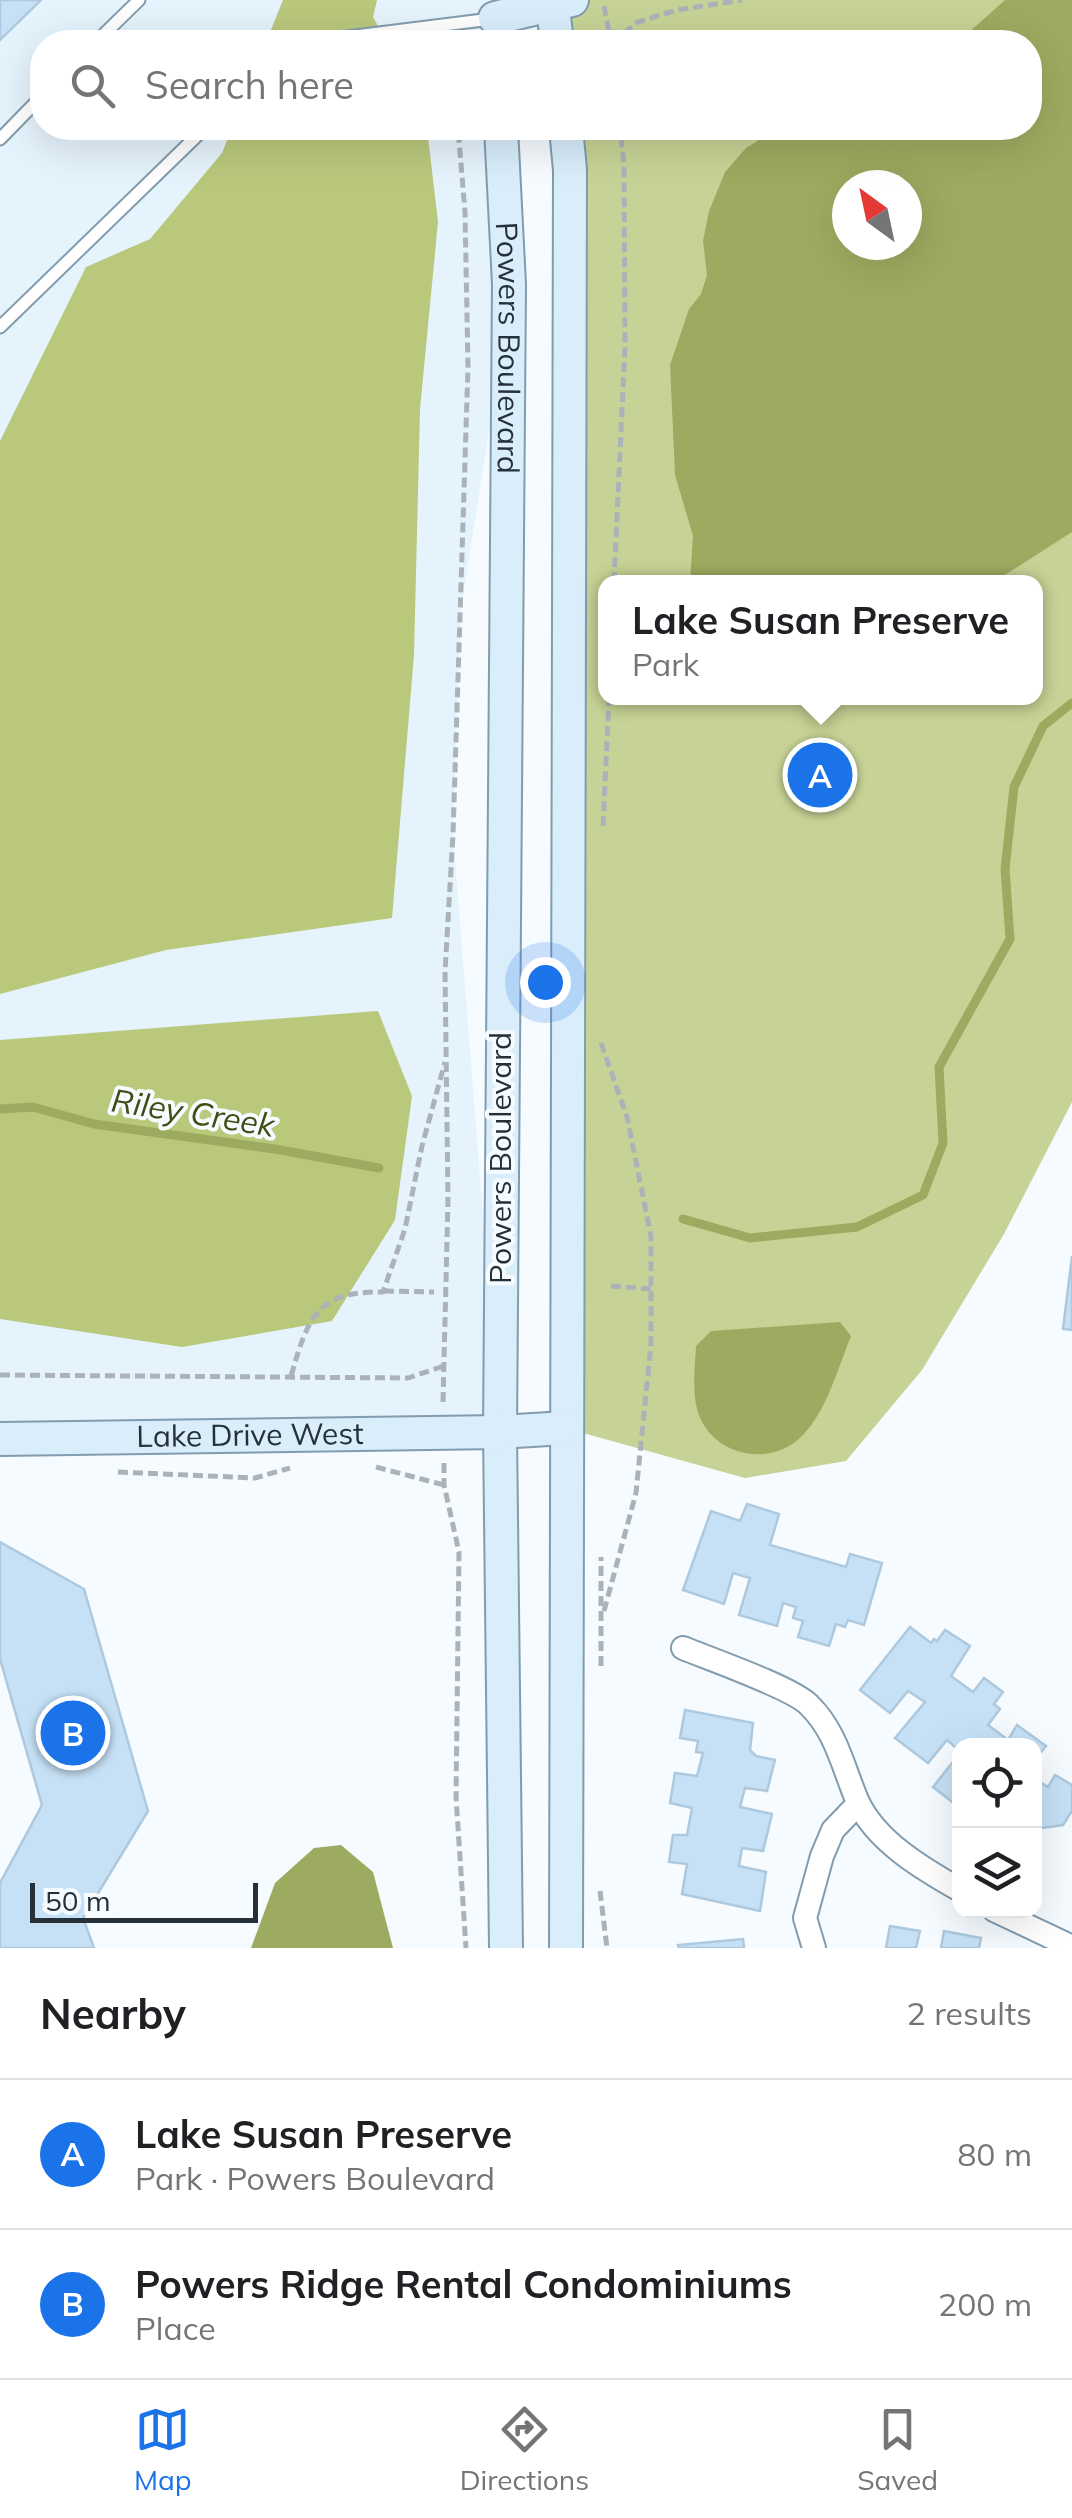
<!DOCTYPE html>
<html lang="en">
<head>
<meta charset="utf-8">
<style>
  :root { --surface:#fff; --page:#f6f6f6; --text:#202124; --muted:#757577; --line:#e0e0e0; --accent:#1a73e8 }
  body { margin:0; font-family:Mulish,sans-serif; background:var(--page); color:var(--text) }
  .controls { position:absolute; right:30px; bottom:30px; display:grid; overflow:hidden; border-radius:20px; box-shadow:0 10px 40px #0002 }
  .controls button { width:90px; height:90px; display:grid; place-items:center; padding:0; border:0; border-bottom:2px solid var(--line); background:var(--surface); color:var(--text); font:50px sans-serif }
  .compass { position:absolute; left:832px; top:170px; width:90px; height:90px; border-radius:50%; background:var(--surface); box-shadow:0 10px 40px #0002; rotate:327deg }
  .scale { position:absolute; left:30px; bottom:25px; width:228px; box-sizing:border-box; padding-left:10px; border:5px solid #253038; border-top:0; font-size:28px; line-height:35px; white-space:nowrap; color:#253038; -webkit-text-stroke:8px #f5fbff; paint-order:stroke }
  .you { position:absolute; left:545px; top:982px; width:35px; height:35px; margin:-25px; border:8px solid #fff; border-radius:50%; background:#1a73e8; box-shadow:0 0 0 15px #1a73e833 }
  .badge { display:grid; place-items:center; width:65px; height:65px; border-radius:50%; background:var(--accent); color:#fff; font-size:32px; font-weight:700 }
  .pin { position:absolute; translate:-50% -50%; border:5px solid #fff; box-shadow:0 2px 10px #0006 }
  .popup { position:absolute; left:598px; top:575px; width:445px; height:130px; box-sizing:border-box; display:grid; place-content:center; border-radius:20px; background:var(--surface); filter:drop-shadow(0 2px 8px #0005); font-size:32px; white-space:nowrap; color:var(--muted) }
  .popup b { font-size:38px; color:var(--text) }
  .popup::after { content:''; position:absolute; left:50%; top:100%; margin-left:-20px; border:20px solid transparent; border-top-color:var(--surface) }
  .list { margin:0; padding:0; list-style:none }
  h2 { display:flex; justify-content:space-between; align-items:center; height:130px; margin:0; padding:0 40px; font-size:42px }
  h2 small { font-size:32px; font-weight:400; color:var(--muted) }
  .list li { display:grid; grid-template-columns:65px 1fr auto; gap:30px; align-items:center; box-sizing:border-box; height:150px; padding:0 40px; border-top:2px solid var(--line) }
  .list b { display:block; font-size:38px; white-space:nowrap }
  .list p { margin:0; font-size:32px; white-space:nowrap; color:var(--muted) }
  .list em { font-size:32px; font-style:normal; color:var(--muted) }
  .icon { flex:none; width:55px; height:55px; fill:none; stroke:currentColor; stroke-width:2; stroke-linecap:round; stroke-linejoin:round }
  .map { position:relative; flex:none; width:1072px; height:1948px; overflow:hidden }
  .search { position:absolute; background:var(--surface); box-shadow:0 10px 40px #0002; left:30px; right:30px; top:30px; height:110px; display:flex; align-items:center; gap:25px; box-sizing:border-box; padding:0 35px; border-radius:40px; color:var(--muted); font-size:38px }
  .sheet { height:430px; background:var(--surface) }
  nav { display:flex; justify-content:space-around; align-items:center; box-sizing:border-box; height:140px; border-top:2px solid var(--line); background:var(--surface); font-size:28px; color:var(--muted) }
  nav a { display:grid; justify-items:center; gap:5px }
  nav .on { color:var(--accent) }
  .map>svg:first-child { display:block }
  .built { fill:#e5f3fd }
  .green { fill:#c7d396; fill-rule:evenodd }
  .forest { fill:#bac87c }
  .water { fill:#9dab60; fill-rule:evenodd }
  .lines { fill:none; stroke-linecap:round; stroke-linejoin:round }
  .stream { stroke:#9dab60; stroke-width:9 }
  .building { fill:#c6e1f6; stroke:#aec9dd; stroke-width:2.5 }
  .lane-casing { stroke:#829caf; stroke-width:15 }
  .street-casing { stroke:#829caf; stroke-width:26 }
  .secondary-casing { stroke:#829caf; stroke-width:36 }
  .path { stroke:#abb3b8; stroke-width:5; stroke-dasharray:10 5; stroke-linecap:butt }
  .lane { stroke:#fff; stroke-width:11 }
  .street { stroke:#fff; stroke-width:22 }
  .secondary { stroke:#d9edfb; stroke-width:32 }
  .labels { text-anchor:middle; stroke-width:8; stroke-linejoin:round; paint-order:stroke }
  .street-label { font-size:30px; fill:#253038; stroke:#f5fbff }
  .water-label { font-size:32px; font-style:italic; fill:#424b12; stroke:#f5fbff }
</style>
</head>
<body>
<div class="map">
<svg width="1072" height="1948" viewBox="0 0 1072 1948">
  <rect width="100%" height="100%" fill="#f5fbff"/>
  <polygon class="built" points="0,0 571,0 496,18 496,42 42,42 42,128 501,128 509,304 461,609 453,834 500,1432 0,1439"/>
  <path class="green" d="M572 0H1072V1102L1004 1234 922 1370 846 1461 745 1478 565 1428 566 128H1030V42H557ZM847 185H907V245H847ZM605 582H1035V698H605Z"/>
  <g class="forest">
    <polygon points="283,0 377,0 373,17 387,42 266,42"/>
    <polygon points="232,128 427,128 438,222 420,409 414,655 392,918 166,950 0,994 0,441 86,267 150,239 222,153"/>
    <polygon points="378,1011 412,1096 395,1220 332,1321 182,1347 0,1319 0,1040"/>
  </g>
  <g class="water">
    <path d="M1005 0H1072V532L994 582H690L693 536 675 475 670 365 689 309 701 294 707 275 703 241 709 211 725 172 746 148 778 128H1030V42H958ZM847 185H907V245H847Z"/>
    <path d="M840 1322 851 1336C838 1368 827 1410 803 1435 770 1470 709 1455 697 1409 692 1389 695 1366 696 1346L711 1331Z"/>
    <polygon points="341,1845 373,1872 393,1948 251,1948 275,1883 314,1848"/>
  </g>
  <g class="lines">
    <g class="stream">
      <polyline points="0,1109 33,1107 94,1124 275,1149 379,1168"/>
      <polyline points="683,1219 750,1238 857,1227 923,1195 943,1143 939,1067 1010,939 1005,869 1014,787 1043,726 1072,703"/>
    </g>
  </g>
  <g class="building">
    <polygon points="0,0 41,0 0,40"/>
    <polygon points="1072,1256 1072,1330 1063,1329"/>
    <polygon points="747,1504 779,1514 770,1545 846,1567 850,1554 882,1563 864,1625 848,1620 845,1627 836,1624 829,1646 798,1637 803,1621 793,1618 796,1607 783,1603 777,1626 739,1615 750,1578 733,1573 724,1604 683,1590 711,1511 740,1521"/>
    <polygon points="0,1542 84,1589 148,1811 83,1918 94,1948 0,1948 0,1883 42,1805 0,1659"/>
    <polygon points="910,1627 931,1643 934,1639 937,1641 945,1630 970,1646 951,1676 973,1692 984,1678 1003,1692 994,1704 1000,1709 988,1725 1008,1740 1017,1725 1046,1746 1034,1761 1034,1746 960,1746 960,1751 947,1740 928,1763 895,1738 925,1702 908,1691 890,1713 860,1690"/>
    <polygon points="685,1710 753,1723 750,1750 756,1756 775,1760 767,1791 745,1788 740,1807 772,1814 763,1851 742,1848 739,1866 766,1872 760,1911 682,1894 687,1864 669,1862 673,1835 687,1835 692,1808 670,1803 675,1773 697,1776 703,1753 696,1752 698,1741 680,1738"/>
    <polygon points="960,1753 960,1808 933,1787"/>
    <polygon points="1055,1775 1072,1785 1072,1811 1063,1825 1034,1829 1034,1778 1048,1787"/>
    <polygon points="890,1926 920,1931 916,1948 886,1948"/>
    <polygon points="944,1931 981,1938 979,1948 941,1948"/>
    <polygon points="743,1939 744,1948 679,1948 678,1945"/>
  </g>
  <g class="lines">
    <g class="lane-casing">
      <g id="lane">
        <polyline points="96,42 139,0"/>
        <polyline points="322,42 331,39 491,19"/>
        <polyline points="0,139 42,96"/>
        <polyline points="0,327 205,128"/>
      </g>
    </g>
    <g class="street-casing">
      <g id="street">
        <path d="M683 1648C710 1659 793 1688 809 1705 836 1731 843 1767 857 1800 875 1841 923 1869 960 1890"/>
        <polyline points="994,1910 1072,1947"/>
        <polyline points="814,1948 805,1918 822,1856 833,1830 858,1804"/>
      </g>
    </g>
    <g class="secondary-casing">
      <g id="secondary">
        <polyline points="552,0 557,42"/>
        <polyline points="495,18 572,0"/>
        <path id="s1" d="M501 128 509 284 500 1432 506 1948"/>
        <polyline points="566,128 570,170 566,1948"/>
        <path id="s2" d="M0 1439 500 1432 565 1428"/>
      </g>
    </g>
    <g class="path">
      <polyline points="604,6 611,42"/>
      <polyline points="612,42 638,22 677,10 742,0"/>
      <polyline points="614,582 625,346 624,165 620,128"/>
      <polyline points="603,826 609,698"/>
      <polyline points="601,1043 627,1117 651,1236 651,1344 636,1493 604,1611"/>
      <polyline points="611,1286 651,1289"/>
      <polyline points="384,1291 434,1292"/>
      <polyline points="0,1375 408,1378 444,1366"/>
      <path d="M291 1376C308 1318 316 1291 383 1292L405 1229 422 1146 445 1062"/>
      <polyline points="443,1402 448,1199 445,972 453,834 468,367 465,212 458,128"/>
      <polyline points="444,1463 444,1485 459,1552 456,1797 466,1948"/>
      <polyline points="376,1467 444,1485"/>
      <polyline points="118,1472 255,1478 290,1468"/>
      <polyline points="601,1666 601,1557"/>
      <polyline points="600,1891 607,1948"/>
    </g>
    <use href="#lane" class="lane"/>
    <use href="#street" class="street"/>
    <use href="#secondary" class="secondary"/>
  </g>
  <g class="labels">
    <g class="street-label">
      <text dy="10" stroke="none"><textPath href="#s1" startOffset="220">Powers Boulevard</textPath></text>
      <text transform="translate(501 1158) rotate(-90)" y="10">Powers Boulevard</text>
      <text dy="10" stroke="none"><textPath href="#s2" startOffset="250">Lake Drive West</textPath></text>
    </g>
    <g class="water-label">
      <text transform="translate(193 1113) rotate(9)" y="11">Riley Creek</text>
    </g>
  </g>
</svg>
<div class="controls">
<button><svg class="icon" aria-label="locate" viewBox="0 0 24 24"><circle cx="12" cy="12" r="6"/><path d="M12 2v4M12 18v4M2 12h4M18 12h4"/></svg></button>
<button><svg class="icon" aria-label="layers" viewBox="0 0 24 24"><path d="M12 4l9 5-9 5-9-5zM3 14l9 5 9-5"/></svg></button>
</div>
<svg class="compass" viewBox="-18 -18 36 36"><path d="M0-13l5 13h-10z" fill="#e53935"/><path d="M0 13l5-13h-10z" fill="#757577"/></svg>
<div class="scale">50 m</div>
<div class="you"></div>
<div class="pin badge" style="left:820px;top:775px">A</div>
<div class="popup"><b>Lake Susan Preserve</b>Park</div>
<div class="pin badge" style="left:73px;top:1733px">B</div>
<div class="search"><svg class="icon" aria-label="search" viewBox="0 0 24 24"><circle cx="10" cy="10" r="6"/><path d="M15 15l6 6"/></svg>Search here</div>
</div>
<section class="sheet">
<h2>Nearby<small>2 results</small></h2>
<ul class="list">
<li><span class="badge">A</span><div><b>Lake Susan Preserve</b><p>Park · Powers Boulevard</p></div><em>80 m</em></li>
<li><span class="badge">B</span><div><b>Powers Ridge Rental Condominiums</b><p>Place</p></div><em>200 m</em></li>
</ul>
</section>
<nav>
<a class="on"><svg class="icon" aria-label="map" viewBox="0 0 24 24"><path d="M3 6l6-2 6 2 6-2v14l-6 2-6-2-6 2zM9 4v14M15 6v14"/></svg>Map</a>
<a><svg class="icon" aria-label="directions" viewBox="0 0 24 24"><path d="M12 3l9 9-9 9-9-9zM9 14v-3h6M13 9l2 2-2 2"/></svg>Directions</a>
<a><svg class="icon" aria-label="saved" viewBox="0 0 24 24"><path d="M7 4h10v16l-5-4-5 4z"/></svg>Saved</a>
</nav>
</body>
</html>
